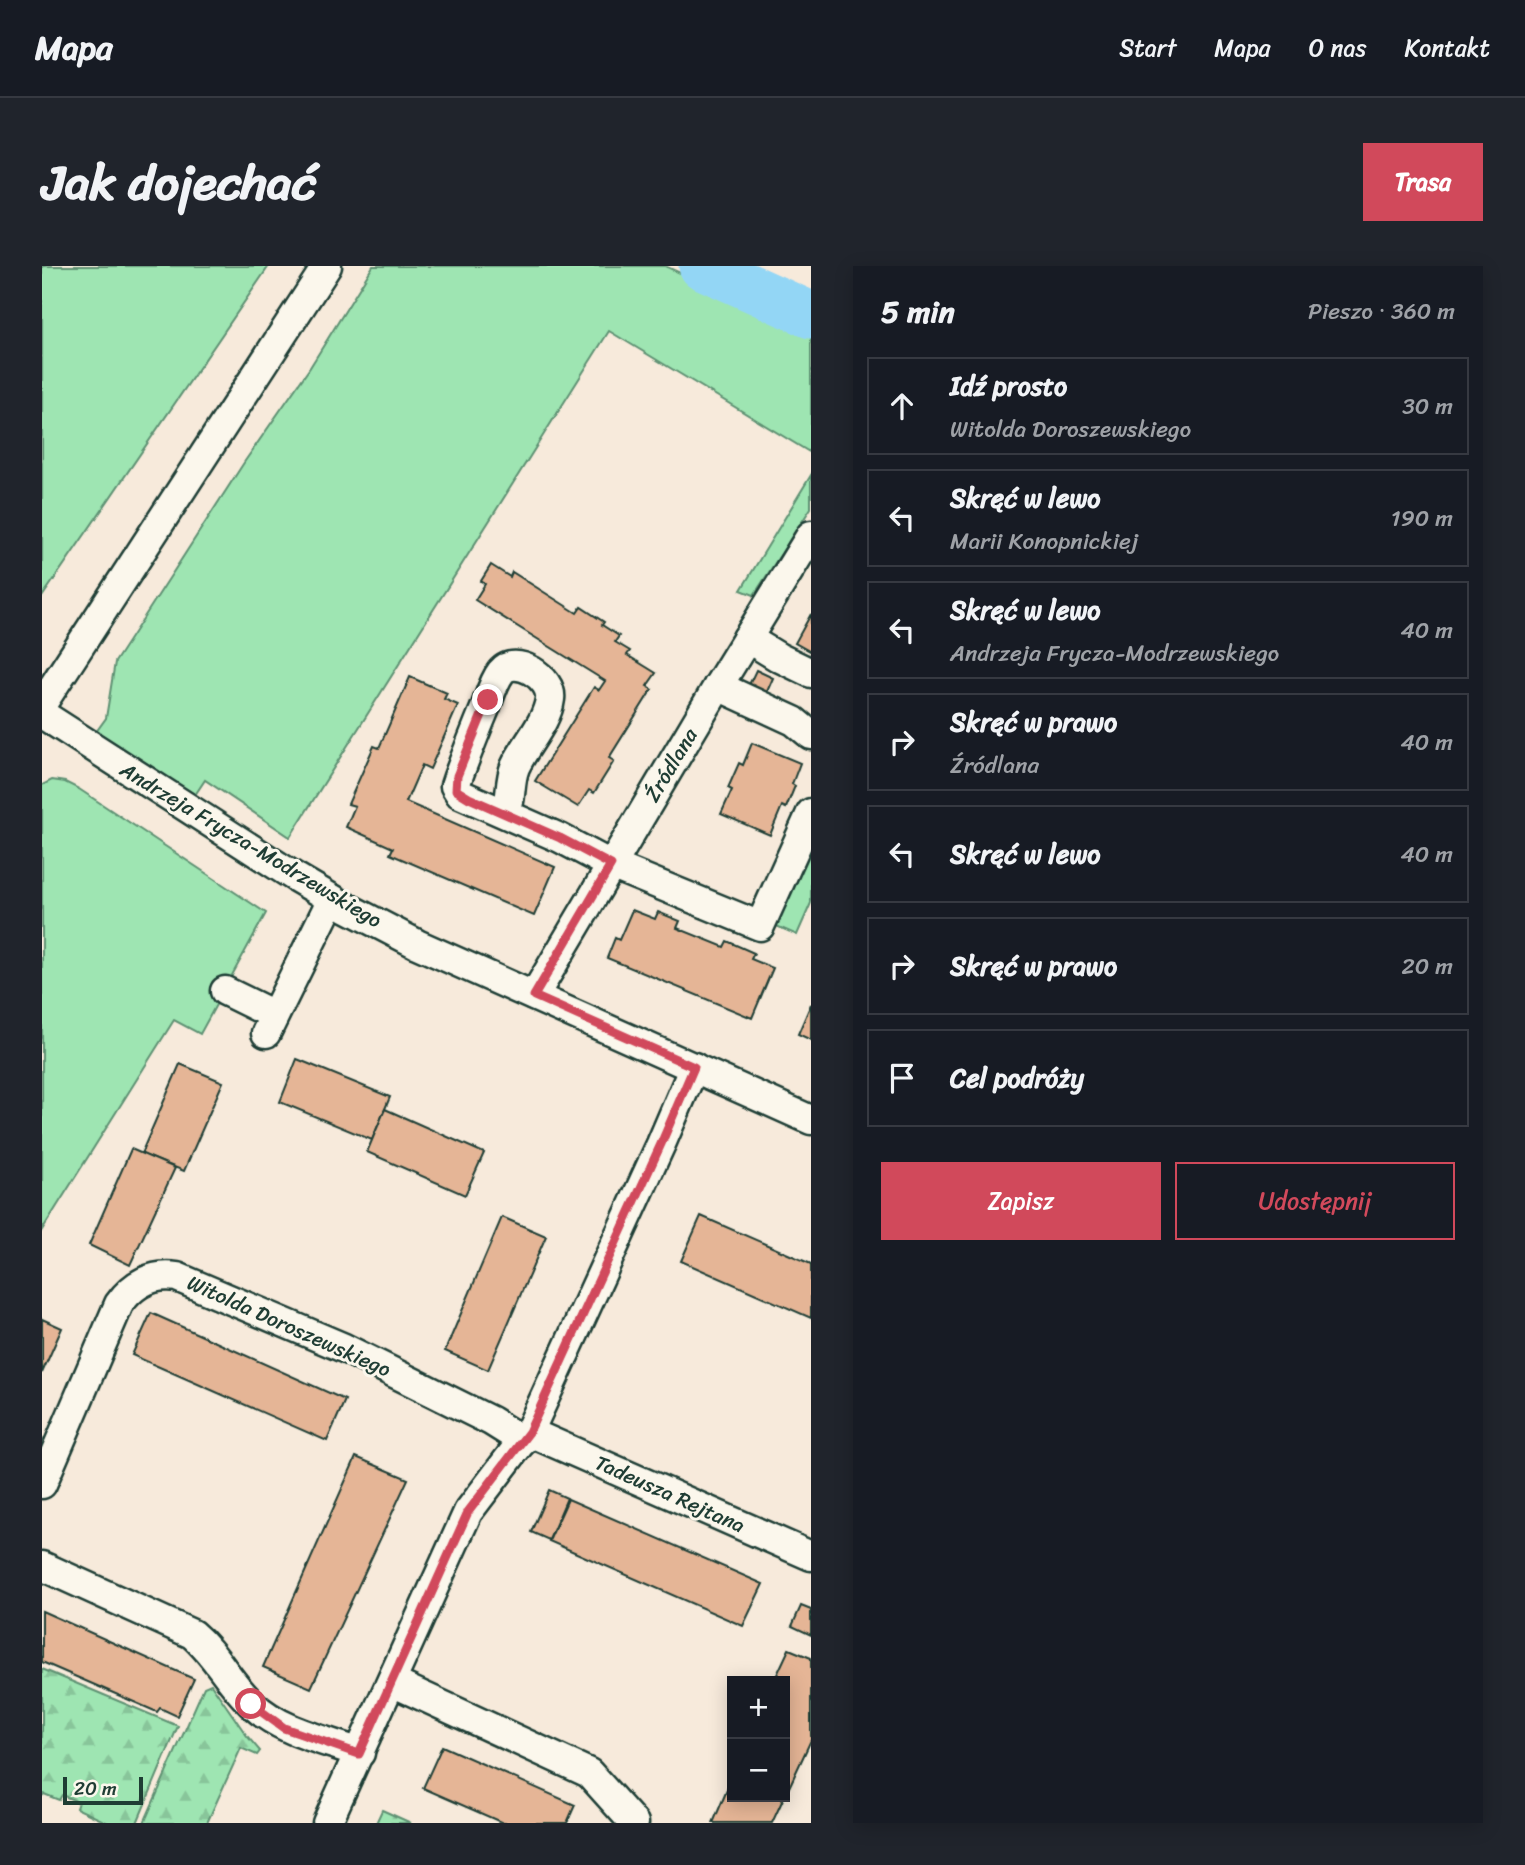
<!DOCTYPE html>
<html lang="pl">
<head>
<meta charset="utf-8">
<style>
  :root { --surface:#171b24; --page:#20242c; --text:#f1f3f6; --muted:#9ea1a6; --line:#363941; --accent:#d1495b }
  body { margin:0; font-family:Sriracha,sans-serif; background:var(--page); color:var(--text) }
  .controls { position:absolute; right:21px; bottom:21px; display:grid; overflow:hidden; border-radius:0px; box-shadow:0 4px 18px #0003 }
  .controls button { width:63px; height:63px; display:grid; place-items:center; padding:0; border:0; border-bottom:2px solid var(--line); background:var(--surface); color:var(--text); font:35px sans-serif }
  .scale { position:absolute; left:21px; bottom:18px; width:80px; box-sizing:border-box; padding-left:7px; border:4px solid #1f3d34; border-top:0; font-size:19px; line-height:24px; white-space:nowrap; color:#1f3d34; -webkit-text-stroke:5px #fbf7ec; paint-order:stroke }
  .stop { position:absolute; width:21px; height:21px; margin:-16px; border:5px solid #d1495b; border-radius:50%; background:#fff }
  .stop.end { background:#d1495b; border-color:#fff; box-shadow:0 2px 7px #0008 }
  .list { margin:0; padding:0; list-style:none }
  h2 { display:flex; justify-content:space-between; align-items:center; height:91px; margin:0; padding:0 28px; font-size:30px }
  h2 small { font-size:23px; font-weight:400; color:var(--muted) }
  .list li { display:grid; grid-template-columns:46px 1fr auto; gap:21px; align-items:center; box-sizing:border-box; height:98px; margin:0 14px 14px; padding:0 14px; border:2px solid var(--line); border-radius:0px }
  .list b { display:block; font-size:26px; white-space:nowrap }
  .list p { margin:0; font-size:23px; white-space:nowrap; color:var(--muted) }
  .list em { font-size:23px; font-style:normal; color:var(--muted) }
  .actions { display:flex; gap:14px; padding:21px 28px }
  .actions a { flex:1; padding:16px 0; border:2px solid var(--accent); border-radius:0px; text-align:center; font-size:24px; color:var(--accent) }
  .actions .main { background:var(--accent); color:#fff }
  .icon { flex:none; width:38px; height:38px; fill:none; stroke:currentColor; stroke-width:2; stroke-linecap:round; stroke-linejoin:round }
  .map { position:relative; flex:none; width:769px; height:1557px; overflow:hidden; border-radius:0px }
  header { display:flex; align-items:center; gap:42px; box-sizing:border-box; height:98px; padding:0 35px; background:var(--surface); border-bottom:2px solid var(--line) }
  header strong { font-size:33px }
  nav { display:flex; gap:38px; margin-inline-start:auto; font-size:24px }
  .intro { display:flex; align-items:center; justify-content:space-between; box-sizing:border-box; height:168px; padding:0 42px }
  h1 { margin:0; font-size:49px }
  .button { padding:18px 32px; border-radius:0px; background:var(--accent); color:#fff; font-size:24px; font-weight:700 }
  main { display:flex; gap:42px; padding:0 42px }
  aside { flex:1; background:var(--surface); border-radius:0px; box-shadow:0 4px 18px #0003 }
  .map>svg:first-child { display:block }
  .green { fill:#9ee5b2; stroke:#5e9173; stroke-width:2 }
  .forest { fill:url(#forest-firs); stroke:#5e9173; stroke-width:2 }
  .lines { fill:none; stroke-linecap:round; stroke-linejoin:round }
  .river { stroke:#93d6f5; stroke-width:47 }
  .building { fill:#e5b596; stroke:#1f3d34; stroke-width:2 }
  .minor-casing { stroke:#1f3d34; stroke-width:33 }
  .minor { stroke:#fbf7ec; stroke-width:28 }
  .route { stroke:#d1495b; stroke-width:9 }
  .labels { text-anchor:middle; stroke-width:6; stroke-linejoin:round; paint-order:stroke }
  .street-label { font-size:21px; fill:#1f3d34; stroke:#fbf7ec }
</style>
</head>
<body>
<header>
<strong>Mapa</strong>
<nav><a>Start</a><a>Mapa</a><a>O nas</a><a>Kontakt</a></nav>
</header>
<div class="intro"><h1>Jak dojechać</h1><a class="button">Trasa</a></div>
<main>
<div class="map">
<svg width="769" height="1557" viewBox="0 0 769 1557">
  <defs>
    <pattern id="forest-firs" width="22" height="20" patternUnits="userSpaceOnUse" patternTransform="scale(1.75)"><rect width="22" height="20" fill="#9ee5b2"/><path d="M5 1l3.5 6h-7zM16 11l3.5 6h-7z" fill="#88c59a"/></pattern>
  </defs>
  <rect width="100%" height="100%" fill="#f7eadb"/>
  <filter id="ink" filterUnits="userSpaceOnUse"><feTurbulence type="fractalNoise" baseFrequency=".0143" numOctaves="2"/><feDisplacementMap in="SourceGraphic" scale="14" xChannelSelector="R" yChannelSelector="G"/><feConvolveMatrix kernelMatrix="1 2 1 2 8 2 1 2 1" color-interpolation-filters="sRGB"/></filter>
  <g filter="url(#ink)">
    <g class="green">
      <polygon points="0,0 227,0 0,331"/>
      <polygon points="331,0 623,0 769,67 769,187 567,65 248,571 163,514 153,529 54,466 64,452 73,396 203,195 267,103"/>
      <polygon points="769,209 769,242 712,329 699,324"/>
      <polygon points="10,514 23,516 37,523 224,647 158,768 132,754 0,964 0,519"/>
      <polygon points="764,585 769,588 769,637 755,669 732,659"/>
    </g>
    <g class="forest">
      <polygon points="0,1403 136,1460 95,1557 66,1557 34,1542 36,1536 20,1529 17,1534 2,1528 0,1530"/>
      <polygon points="169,1418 205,1470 218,1485 215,1489 199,1482 165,1557 102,1557 162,1421"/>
      <polygon points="340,1544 369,1557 334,1557"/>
    </g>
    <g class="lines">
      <polyline class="river" points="660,0 769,49"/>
    </g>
    <g class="building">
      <polygon points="449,299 468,311 470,306 535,347 539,341 562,356 560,359 577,370 573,376 588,385 585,389 614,407 605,420 610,423 567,492 572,495 552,527 547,524 536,541 493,515 552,421 557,424 563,415 433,334 443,318 439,315"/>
      <polygon points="769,348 769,386 753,377"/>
      <polygon points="714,404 731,412 724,428 706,421"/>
      <polygon points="368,411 405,427 402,433 416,439 388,503 380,499 364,536 513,601 492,650 348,588 351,582 304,561 313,540 306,538 332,480 337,482"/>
      <polygon points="710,477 758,497 750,518 753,520 744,542 740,540 728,569 679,548 690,524 686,522 697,497 701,499"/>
      <polygon points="590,644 613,653 616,646 638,655 635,662 682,681 685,675 712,687 709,693 731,702 710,752 565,692 573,672 577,674"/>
      <polygon points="769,738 769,774 756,768"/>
      <polygon points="255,793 348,831 330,874 238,836"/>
      <polygon points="138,798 181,816 142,905 99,888"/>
      <polygon points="343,843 442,887 423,929 325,886"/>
      <polygon points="89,883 133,902 88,999 47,979"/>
      <polygon points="659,950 769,998 769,1052 639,995"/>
      <polygon points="460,951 504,970 446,1104 403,1085"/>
      <polygon points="109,1047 303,1134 285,1175 90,1089"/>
      <polygon points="0,1053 20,1062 0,1107"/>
      <polygon points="314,1191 366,1213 269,1422 221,1401"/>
      <polygon points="507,1224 525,1232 507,1274 489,1266"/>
      <polygon points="526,1233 721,1318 701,1360 507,1275"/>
      <polygon points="759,1340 769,1344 769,1369 750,1360"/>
      <polygon points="0,1345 152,1413 135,1450 118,1442 115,1446 0,1396"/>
      <polygon points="747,1383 769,1392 769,1474 743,1530 743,1415 732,1415"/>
      <polygon points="400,1480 533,1539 525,1557 461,1557 381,1522"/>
      <polygon points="690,1512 690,1531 742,1531 730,1557 671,1557"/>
    </g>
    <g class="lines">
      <g class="minor-casing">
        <g id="minor">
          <polyline points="705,372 736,391 769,407"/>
          <polyline points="676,420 752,455 769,469"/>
          <polyline points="0,438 285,0"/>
          <polyline points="0,448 253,611 304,641 375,678 769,854"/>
          <path d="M464 548C470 532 467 516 473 501 483 479 505 457 508 433 511 412 473 388 459 406 452 415 448 429 444 440 434 464 425 487 416 511L413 520 418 528 518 572 569 599 718 660 769 547"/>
          <polyline points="183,725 232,749"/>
          <polyline points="492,730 676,420 769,269"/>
          <polyline points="224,767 290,633"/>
          <polyline points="487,1166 769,1290"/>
          <path d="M0 1218 77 1038C91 1018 111 1007 135 1011L302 1082 449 1155 481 1175"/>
          <path d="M0 1300 150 1368C174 1388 187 1417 210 1438 240 1466 280 1473 318 1487"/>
          <polyline points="350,1416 547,1507 592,1557"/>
          <polyline points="285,1557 426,1246 487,1166 619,878 652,801"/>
        </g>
      </g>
      <use href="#minor" class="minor"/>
    </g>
  </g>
  <g class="lines" filter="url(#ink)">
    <polyline class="route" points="209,1438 242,1462 317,1488 426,1246 487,1166 619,878 652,801 492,730 569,599 518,572 427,532 414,524 415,510 446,434"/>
  </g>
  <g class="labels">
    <g class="street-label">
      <text transform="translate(629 499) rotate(-59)" y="7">Źródlana</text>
      <text transform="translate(209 579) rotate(31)" y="7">Andrzeja Frycza-Modrzewskiego</text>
      <text transform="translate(247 1060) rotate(24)" y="7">Witolda Doroszewskiego</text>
      <text transform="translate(628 1228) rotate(24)" y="7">Tadeusza Rejtana</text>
    </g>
  </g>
</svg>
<div class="controls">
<button>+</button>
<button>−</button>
</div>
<div class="scale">20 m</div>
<div class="stop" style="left:209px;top:1438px"></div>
<div class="stop end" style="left:446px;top:434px"></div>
</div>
<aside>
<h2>5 min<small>Pieszo · 360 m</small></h2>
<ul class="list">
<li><svg class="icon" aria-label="ahead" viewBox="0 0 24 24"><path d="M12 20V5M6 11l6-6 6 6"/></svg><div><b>Idź prosto</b><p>Witolda Doroszewskiego</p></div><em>30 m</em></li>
<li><svg class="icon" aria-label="left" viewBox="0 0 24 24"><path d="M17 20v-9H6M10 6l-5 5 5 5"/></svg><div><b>Skręć w lewo</b><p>Marii Konopnickiej</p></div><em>190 m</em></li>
<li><svg class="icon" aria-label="left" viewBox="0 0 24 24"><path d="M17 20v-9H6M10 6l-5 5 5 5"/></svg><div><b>Skręć w lewo</b><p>Andrzeja Frycza-Modrzewskiego</p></div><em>40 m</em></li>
<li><svg class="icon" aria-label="right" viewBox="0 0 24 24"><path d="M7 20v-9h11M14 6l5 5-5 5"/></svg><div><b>Skręć w prawo</b><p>Źródlana</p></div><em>40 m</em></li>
<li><svg class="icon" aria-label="left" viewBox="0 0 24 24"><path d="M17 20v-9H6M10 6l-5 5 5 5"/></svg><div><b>Skręć w lewo</b></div><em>40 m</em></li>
<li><svg class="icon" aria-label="right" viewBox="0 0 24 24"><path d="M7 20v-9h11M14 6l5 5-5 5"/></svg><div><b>Skręć w prawo</b></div><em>20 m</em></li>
<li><svg class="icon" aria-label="arrive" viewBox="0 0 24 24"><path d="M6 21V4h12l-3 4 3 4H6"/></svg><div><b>Cel podróży</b></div></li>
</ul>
<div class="actions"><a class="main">Zapisz</a><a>Udostępnij</a></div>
</aside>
</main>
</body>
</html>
